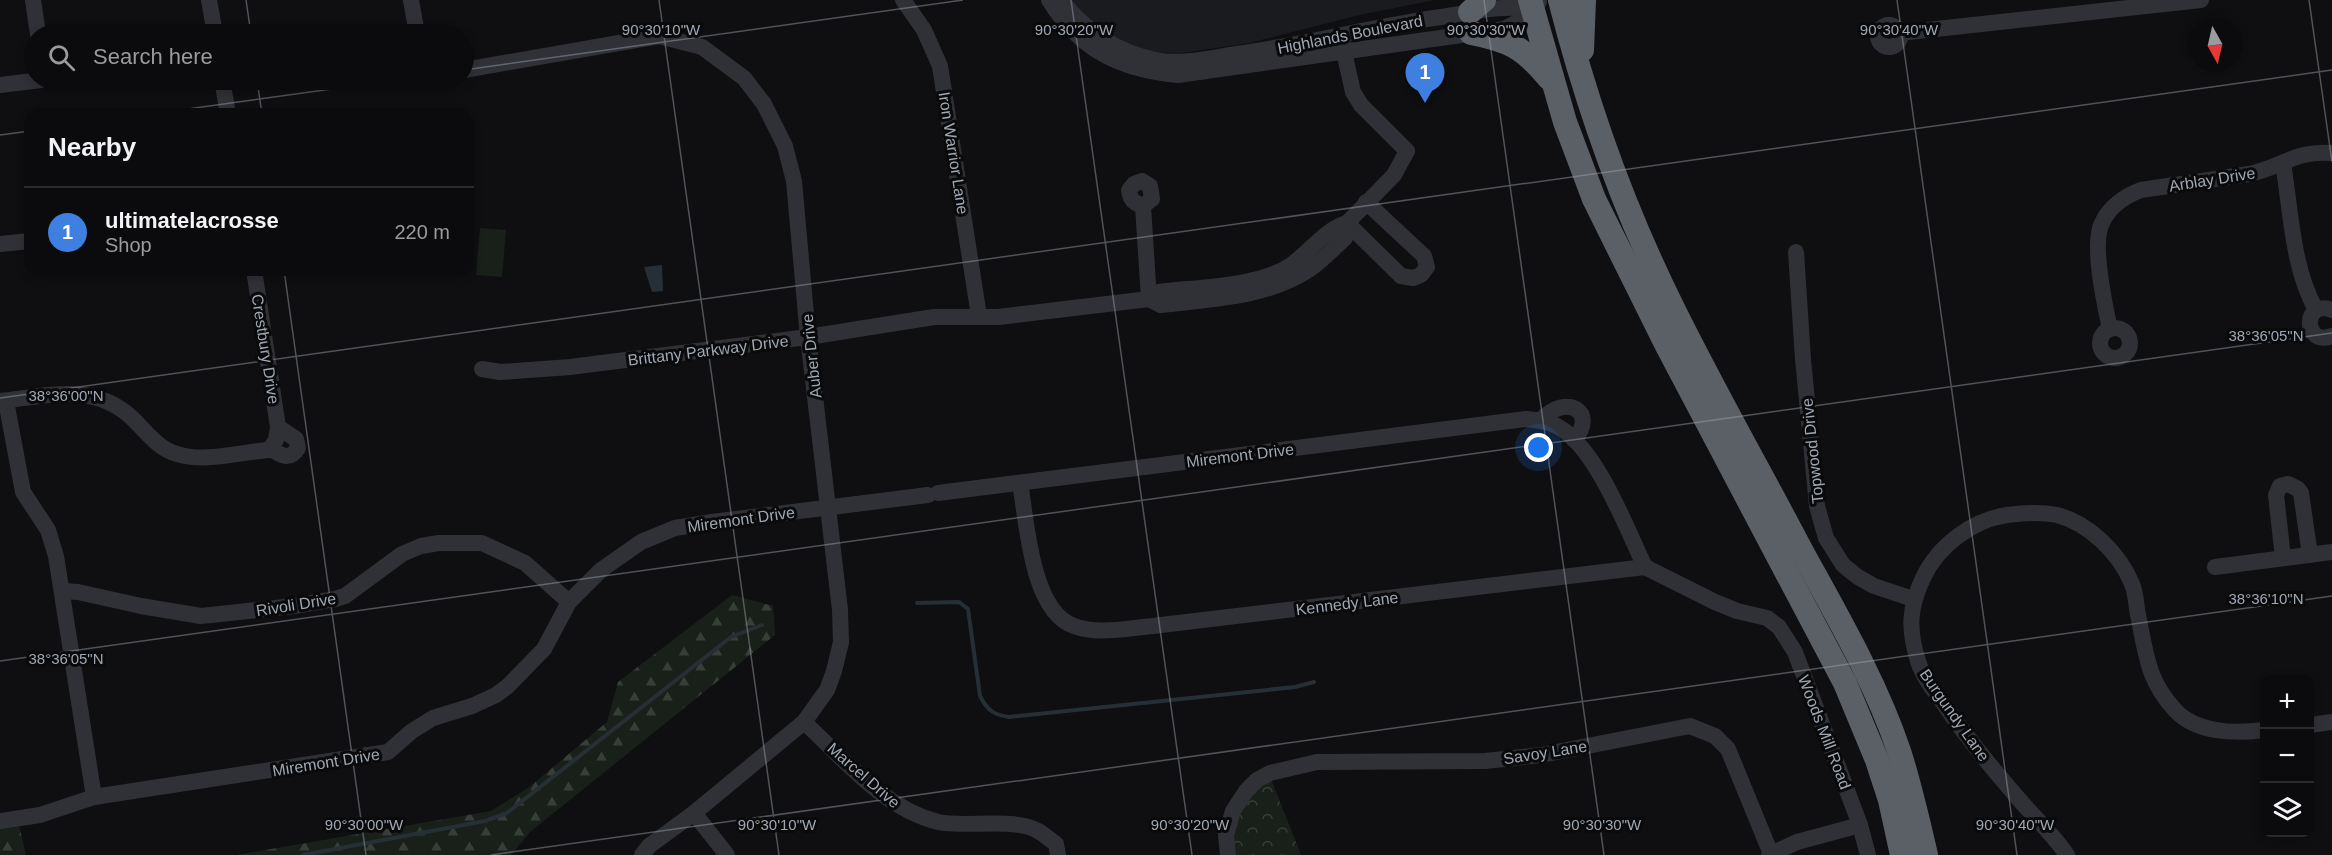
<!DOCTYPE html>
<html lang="en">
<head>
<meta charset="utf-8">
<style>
  :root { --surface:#0b0b0d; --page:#141416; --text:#f1f3f6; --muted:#9a9b9d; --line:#2b2b2e; --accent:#8c9099 }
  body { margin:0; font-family:Helvetica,sans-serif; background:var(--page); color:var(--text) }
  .controls { position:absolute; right:18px; bottom:18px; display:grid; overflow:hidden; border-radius:12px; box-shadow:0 3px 9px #0003 }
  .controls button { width:54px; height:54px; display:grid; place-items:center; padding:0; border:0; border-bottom:2px solid var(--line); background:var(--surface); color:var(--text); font:30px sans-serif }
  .compass { position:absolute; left:2188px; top:18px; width:54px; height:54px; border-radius:50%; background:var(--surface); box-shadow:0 3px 9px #0003; rotate:172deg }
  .you { position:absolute; left:1539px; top:448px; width:21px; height:21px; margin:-15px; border:4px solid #fff; border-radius:50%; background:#1a73e8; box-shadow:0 0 0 9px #1a73e833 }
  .badge { display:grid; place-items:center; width:39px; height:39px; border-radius:50%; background:var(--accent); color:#fff; font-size:20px; font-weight:700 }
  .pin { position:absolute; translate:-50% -50px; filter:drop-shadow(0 2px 3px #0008) }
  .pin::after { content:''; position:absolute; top:32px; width:21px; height:18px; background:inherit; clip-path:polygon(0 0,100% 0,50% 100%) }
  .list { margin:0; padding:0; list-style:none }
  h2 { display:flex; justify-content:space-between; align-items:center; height:78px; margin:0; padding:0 24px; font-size:26px }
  h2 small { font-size:20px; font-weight:400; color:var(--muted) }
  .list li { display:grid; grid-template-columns:39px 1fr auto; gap:18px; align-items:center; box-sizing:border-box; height:90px; padding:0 24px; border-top:2px solid var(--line) }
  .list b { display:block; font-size:22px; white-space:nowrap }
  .list p { margin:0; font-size:20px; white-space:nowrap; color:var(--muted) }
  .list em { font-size:20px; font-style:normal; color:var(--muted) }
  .icon { flex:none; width:33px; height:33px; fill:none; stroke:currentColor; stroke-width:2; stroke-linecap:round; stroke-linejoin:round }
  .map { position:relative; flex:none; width:2332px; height:855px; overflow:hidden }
  .search { position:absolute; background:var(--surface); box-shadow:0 3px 9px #0003; left:24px; top:24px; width:450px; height:66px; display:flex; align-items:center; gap:15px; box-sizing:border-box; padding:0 21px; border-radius:33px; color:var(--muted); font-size:22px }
  .panel { position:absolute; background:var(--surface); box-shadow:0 3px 9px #0003; left:24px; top:108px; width:450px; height:168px; border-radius:18px }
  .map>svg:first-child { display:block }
  .built { fill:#1a1b1e }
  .forest { fill:url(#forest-firs) }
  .park { fill:url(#park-crowns) }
  .garden { fill:#192019 }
  .water { fill:#252f35 }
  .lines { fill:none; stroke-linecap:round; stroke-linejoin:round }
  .stream { stroke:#252f35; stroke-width:4 }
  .minor { stroke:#303136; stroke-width:16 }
  .highway { stroke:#5b6067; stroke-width:24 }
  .ticks { fill:none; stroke:#9ea7b3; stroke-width:1.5; stroke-opacity:0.45 }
  .labels { text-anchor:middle; stroke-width:6; stroke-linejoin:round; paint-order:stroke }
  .street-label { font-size:16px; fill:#9ea7b3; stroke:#0a0a0b }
  .ticks-label { font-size:15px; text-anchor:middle; fill:#9ea7b3; stroke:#0a0a0b; stroke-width:6; stroke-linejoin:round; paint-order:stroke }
</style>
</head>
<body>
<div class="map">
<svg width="2332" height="855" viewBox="0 0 2332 855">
  <defs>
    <pattern id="forest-firs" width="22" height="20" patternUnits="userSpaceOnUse" patternTransform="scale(1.5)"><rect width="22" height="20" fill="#192019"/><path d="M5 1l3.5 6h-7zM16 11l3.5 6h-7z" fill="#373e38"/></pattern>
    <pattern id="park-crowns" width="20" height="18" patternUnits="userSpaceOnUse" patternTransform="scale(1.5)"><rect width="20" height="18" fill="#192019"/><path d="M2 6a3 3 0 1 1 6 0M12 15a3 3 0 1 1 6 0" fill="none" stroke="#373e38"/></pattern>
  </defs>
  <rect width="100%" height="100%" fill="#0f0f11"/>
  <polygon class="built" points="1072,0 1435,0 1359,15 1250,43 1182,53 1140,52 1097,29"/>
  <g class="forest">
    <polygon points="732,595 773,606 775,635 530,832 511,855 236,855 491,811 528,788 607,722 618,682"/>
    <polygon points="19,825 26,855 0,855 0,828"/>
  </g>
  <polygon class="park" points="1271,779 1301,855 1235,855 1232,837 1246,799"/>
  <polygon class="garden" points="480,228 506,230 502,277 476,275"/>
  <polygon class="water" points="662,265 663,291 652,292 644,267"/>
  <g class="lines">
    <g class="stream">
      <path d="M917 603 959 602 968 609 980 696C987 710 994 715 1009 717L1295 687 1314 682"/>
      <polyline points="303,855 485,821 507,813 731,637 762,625"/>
    </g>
    <g class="minor">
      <polyline points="33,0 38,34"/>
      <polyline points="209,0 215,34"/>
      <polyline points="411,0 417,34"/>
      <polyline points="903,0 924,30 940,66 979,316"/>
      <path d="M1049 0C1080 50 1120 70 1178 75L1504 29 1518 22 1539 2"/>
      <path d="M1062 0C1084 31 1119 53 1156 60 1182 65 1210 58 1237 54 1308 44 1376 26 1447 16 1476 11 1503 5 1533 9"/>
      <circle cx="1889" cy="36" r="11"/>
      <polyline points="1900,33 2201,0"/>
      <polyline points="1342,43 1353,92 1361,105 1407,151"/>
      <polyline points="464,70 659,36 702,47 744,78 764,104 785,146 794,181 808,337 840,610 841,642 834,671 827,690 804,722 694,813 649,846 642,855"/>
      <polyline points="222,80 228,114"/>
      <polyline points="424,80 435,82 439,80"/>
      <polyline points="0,85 41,80"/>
      <path d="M2283 163C2291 211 2292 267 2316 310"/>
      <path d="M1143 206C1134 203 1130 200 1129 190L1134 184 1142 181 1150 186 1152 199 1143 206 1149 299"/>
      <polyline points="1347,223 1401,276 1413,278 1421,275 1427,267 1424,256 1366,202"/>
      <polyline points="0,244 30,241"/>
      <polyline points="1796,252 1803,359 1817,506 1826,538 1843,565 1858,577 1874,586 1913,599"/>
      <path d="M1149 299 1161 305C1212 299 1266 298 1310 269 1323 260 1334 248 1345 238L1347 223"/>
      <path d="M2332 310C2302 299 2303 347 2332 336"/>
      <circle cx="2115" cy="343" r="15"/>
      <path d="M2110 329C2105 306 2091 244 2102 223 2109 207 2125 196 2141 190L2249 174C2282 167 2296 150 2332 153"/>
      <path d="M482 369 500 372 570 367 808 337 934 317H998L1149 299 1159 292C1197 287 1259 287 1291 265 1310 252 1324 230 1347 223L1394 175 1407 151"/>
      <path d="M0 401C47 396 92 382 131 417 146 431 158 449 177 454 205 463 240 452 269 450L276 440 278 427 254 270"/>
      <polyline points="6,401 23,492 48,530 56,556 94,797"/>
      <path d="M1541 420C1565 393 1599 411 1574 440"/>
      <path d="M270 448C281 456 290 461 298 448L296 439 278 427"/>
      <path d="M1020 483C1027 522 1031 611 1074 626 1098 635 1128 628 1153 626L1645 567 1715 602 1737 611 1767 618 1779 627 1795 652 1860 825 1868 855"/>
      <path d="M938 493 1526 419C1537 420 1547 421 1557 426 1596 447 1626 527 1645 567"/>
      <polyline points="2283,558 2276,495 2280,486 2288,484 2298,489 2301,493 2310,555"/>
      <polyline points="2215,567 2332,552"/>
      <polyline points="62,591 78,592 141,606 201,616 294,606 335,599 345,596 402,554 421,546 439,543 482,543 525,563 569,602"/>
      <path d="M804 722C844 759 883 808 938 822 966 828 1014 817 1038 831 1044 834 1050 840 1056 844L1058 855"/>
      <polyline points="2310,725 2332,722"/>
      <polyline points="694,813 727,855"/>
      <polyline points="0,821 40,815 94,797 388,752 412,731 433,718 472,706 496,695 508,686 544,649 569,602 601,570 641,542 675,528 712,522 928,495"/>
      <polyline points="1228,855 1226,835 1233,811 1246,791 1257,780 1270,773 1317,762 1485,761 1541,755 1690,726 1715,736 1728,749 1771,854"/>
      <polyline points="1769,855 1797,842 1860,825"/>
      <path d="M2067 855C2053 834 2033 816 2017 797 1991 767 1966 737 1944 704 1934 691 1923 677 1918 661 1908 629 1909 608 1923 578 1938 546 1972 520 2007 515 2022 513 2042 512 2057 515 2089 523 2120 554 2132 584 2136 593 2136 605 2138 615 2146 653 2147 680 2175 710 2196 733 2235 734 2264 730"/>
    </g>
    <g class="highway">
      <polyline points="1530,0 1565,122 1594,199 1667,346 1845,683 1877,760 1890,800 1902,855"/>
      <path d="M1560 0C1587 106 1624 210 1673 308 1713 389 1758 468 1800 548 1836 614 1875 680 1899 751 1910 785 1918 820 1926 855"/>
      <polyline points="1470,12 1484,0"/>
      <path d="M1471 33C1509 40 1524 48 1549 78"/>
      <polyline points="1582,50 1584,0"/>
    </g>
  </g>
  <path class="ticks" d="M246 0 251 34M659 0 779 855M1071 0 1192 855M1484 0 1604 855M1897 0 2017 855M2309 0 2332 162M464 70 963 0M257 80 262 114M152 114 397 80M0 135 30 131M284 270 366 855M0 398 2332 70M0 661 2332 333M491 855 2332 596"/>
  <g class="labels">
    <g class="street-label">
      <text transform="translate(1350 34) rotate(-11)" y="6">Highlands Boulevard</text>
      <text transform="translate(954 153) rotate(81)" y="6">Iron Warrior Lane</text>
      <text transform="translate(2212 179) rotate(-9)" y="6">Arblay Drive</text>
      <text transform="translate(266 349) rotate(81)" y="6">Crestbury Drive</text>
      <text transform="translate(708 350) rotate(-7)" y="6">Brittany Parkway Drive</text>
      <text transform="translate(811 356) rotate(-96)" y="6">Auber Drive</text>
      <text transform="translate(1812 451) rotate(-96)" y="6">Topwood Drive</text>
      <text transform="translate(1240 455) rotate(-7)" y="6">Miremont Drive</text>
      <text transform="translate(741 519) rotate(-8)" y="6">Miremont Drive</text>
      <text transform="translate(1347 603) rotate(-7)" y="6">Kennedy Lane</text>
      <text transform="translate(296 604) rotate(-9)" y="6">Rivoli Drive</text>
      <text transform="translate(1955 715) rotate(55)" y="6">Burgundy Lane</text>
      <text transform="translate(1825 732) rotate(69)" y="6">Woods Mill Road</text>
      <text transform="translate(1545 752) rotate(-9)" y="6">Savoy Lane</text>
      <text transform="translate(326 762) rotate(-9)" y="6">Miremont Drive</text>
      <text transform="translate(864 775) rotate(41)" y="6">Marcel Drive</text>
    </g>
  </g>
  <g class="ticks-label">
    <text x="661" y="35">90°30'10"W</text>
    <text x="1074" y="35">90°30'20"W</text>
    <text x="1486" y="35">90°30'30"W</text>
    <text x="1899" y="35">90°30'40"W</text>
    <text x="2266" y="341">38°36'05"N</text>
    <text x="66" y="401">38°36'00"N</text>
    <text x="2266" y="604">38°36'10"N</text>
    <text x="66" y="664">38°36'05"N</text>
    <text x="364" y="830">90°30'00"W</text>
    <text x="777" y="830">90°30'10"W</text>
    <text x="1190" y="830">90°30'20"W</text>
    <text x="1602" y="830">90°30'30"W</text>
    <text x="2015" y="830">90°30'40"W</text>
  </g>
</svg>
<div class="controls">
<button>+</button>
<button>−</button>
<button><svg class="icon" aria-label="layers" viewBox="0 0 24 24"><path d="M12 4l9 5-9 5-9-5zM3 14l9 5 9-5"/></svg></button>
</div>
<svg class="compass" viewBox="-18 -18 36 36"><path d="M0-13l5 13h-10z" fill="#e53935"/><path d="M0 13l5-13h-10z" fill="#9a9b9d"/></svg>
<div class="you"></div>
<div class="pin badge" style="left:1425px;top:103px;background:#3f7fe0">1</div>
<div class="search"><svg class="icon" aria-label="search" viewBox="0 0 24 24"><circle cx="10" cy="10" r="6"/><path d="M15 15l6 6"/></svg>Search here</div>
<section class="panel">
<h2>Nearby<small></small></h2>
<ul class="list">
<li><span class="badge" style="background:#3f7fe0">1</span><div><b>ultimatelacrosse</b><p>Shop</p></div><em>220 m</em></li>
</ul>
</section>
</div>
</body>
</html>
